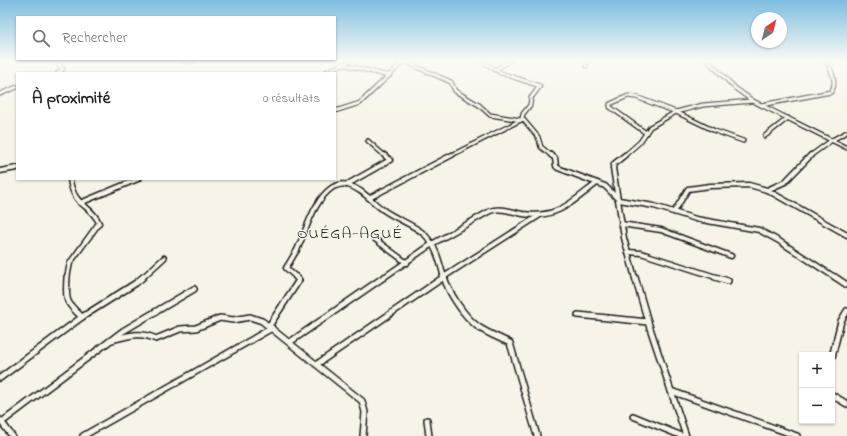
<!DOCTYPE html>
<html lang="fr">
<head>
<meta charset="utf-8">
<style>
  :root { --surface:#fff; --page:#f2f2f2; --text:#222; --muted:#767676; --line:#e0e0e0 }
  body { margin:0; font-family:"Indie Flower",sans-serif; background:var(--page); color:var(--text) }
  .controls { position:absolute; right:12px; bottom:12px; display:grid; overflow:hidden; border-radius:0px; box-shadow:0 1px 3px #0004 }
  .controls button { width:36px; height:36px; display:grid; place-items:center; padding:0; border:0; border-bottom:1px solid var(--line); background:var(--surface); color:var(--text); font:20px sans-serif }
  .compass { position:absolute; left:751px; top:12px; width:36px; height:36px; border-radius:50%; background:var(--surface); box-shadow:0 1px 3px #0004; rotate:35deg }
  .list { margin:0; padding:0; list-style:none }
  h2 { display:flex; justify-content:space-between; align-items:center; height:52px; margin:0; padding:0 16px; font-size:17px }
  h2 small { font-size:13px; font-weight:400; color:var(--muted) }
  .icon { flex:none; width:22px; height:22px; fill:none; stroke:currentColor; stroke-width:2; stroke-linecap:round; stroke-linejoin:round }
  .map { position:relative; flex:none; width:847px; height:436px; overflow:hidden }
  .search { position:absolute; background:var(--surface); box-shadow:0 1px 3px #0004; left:16px; top:16px; width:320px; height:44px; display:flex; align-items:center; gap:10px; box-sizing:border-box; padding:0 14px; border-radius:0px; color:var(--muted); font-size:15px }
  .panel { position:absolute; background:var(--surface); box-shadow:0 1px 3px #0004; left:16px; top:72px; width:320px; height:108px; border-radius:0px }
  .map>svg:first-child { display:block }
  .lines { fill:none; stroke-linecap:round; stroke-linejoin:round }
  .street-far2-casing { stroke:#1c1c1c; stroke-width:5.5 }
  .street-far1-casing { stroke:#1c1c1c; stroke-width:7 }
  .street-casing { stroke:#1c1c1c; stroke-width:8 }
  .street-far2 { stroke:#f7f3e8; stroke-width:3 }
  .street-far1 { stroke:#f7f3e8; stroke-width:4 }
  .street { stroke:#f7f3e8; stroke-width:5 }
  .labels { text-anchor:middle; stroke-width:3; stroke-linejoin:round; paint-order:stroke }
  .quarter-label { font-size:16px; letter-spacing:1px; fill:#1c1c1c; stroke:#f7f3e8 }
</style>
</head>
<body>
<div class="map">
<svg width="847" height="436" viewBox="0 0 847 436">
  <rect width="100%" height="100%" fill="#f7f3e8"/>
  <filter id="ink" filterUnits="userSpaceOnUse"><feTurbulence type="fractalNoise" baseFrequency=".025" numOctaves="2"/><feDisplacementMap in="SourceGraphic" scale="8" xChannelSelector="R" yChannelSelector="G"/><feConvolveMatrix kernelMatrix="1 2 1 2 8 2 1 2 1" color-interpolation-filters="sRGB"/></filter>
  <g filter="url(#ink)">
    <g class="lines">
      <g class="street-far2-casing">
        <g id="street-far2">
          <polyline points="180,61 195,61"/>
          <polyline points="403,61 451,82 455,91 479,105 490,115 521,120"/>
          <polyline points="482,61 501,73 540,86 531,98 530,105 523,114 522,118 538,137 541,147 552,156"/>
          <polyline points="708,61 735,88 753,101 847,148"/>
          <polyline points="342,64 389,76"/>
          <polyline points="586,66 588,61"/>
          <polyline points="495,70 509,61"/>
          <polyline points="58,73 63,69 59,65 60,61"/>
          <polyline points="324,73 349,61"/>
          <polyline points="0,94 17,87"/>
          <path d="M761 105 831 92C838 82 831 71 827 61"/>
          <polyline points="335,111 360,103 404,61"/>
          <polyline points="646,133 610,107 610,104 628,96 636,97 676,112 715,131 743,141"/>
          <polyline points="765,136 788,118"/>
          <polyline points="368,141 385,156"/>
          <polyline points="450,156 523,119"/>
          <polyline points="624,156 640,142 650,127 676,112 703,105 753,101"/>
          <polyline points="810,156 832,140 847,132"/>
        </g>
      </g>
      <g class="street-far1-casing">
        <g id="street-far1">
          <polyline points="551,155 555,158 556,166 558,168 605,186 619,200 654,206 696,219 759,230 779,241 836,278"/>
          <polyline points="625,155 614,164 613,168 624,238 635,278"/>
          <polyline points="0,171 17,168"/>
          <polyline points="346,185 390,160 384,155"/>
          <polyline points="767,190 785,182 811,155"/>
          <polyline points="369,198 452,155"/>
          <polyline points="80,203 138,179"/>
          <polyline points="674,212 688,189 710,186 749,185 767,190 847,235"/>
          <polyline points="621,224 661,230 731,256"/>
          <polyline points="376,240 407,263"/>
          <polyline points="629,252 641,253 719,278"/>
          <path d="M67 278 70 263 99 223C91 204 73 207 70 179"/>
          <polyline points="142,278 164,258"/>
          <path d="M297 278 286 268C290 262 293 256 297 250 306 231 314 199 333 187 338 185 343 183 348 185 362 189 371 201 382 209 395 219 413 224 424 234 436 245 440 263 444 278"/>
          <path d="M383 278 432 244 490 211C501 207 512 212 523 214 557 219 572 202 597 183"/>
          <polyline points="442,278 540,215"/>
        </g>
      </g>
      <g class="street-casing">
        <g id="street">
          <path d="M67 277C66 300 64 301 82 317"/>
          <path d="M444 277C449 293 463 315 477 326 486 333 500 338 510 343L537 436"/>
          <polyline points="635,277 648,322 686,436"/>
          <polyline points="715,277 728,281"/>
          <polyline points="835,277 847,285"/>
          <polyline points="578,315 648,322"/>
          <polyline points="269,326 299,280 296,277"/>
          <path d="M112 340C127 336 141 331 156 339L180 329 196 328 220 318 233 320 250 317 262 321 362 401 365 412 363 436"/>
          <polyline points="290,342 384,277"/>
          <polyline points="832,357 841,321 847,311"/>
          <polyline points="317,364 444,277"/>
          <polyline points="0,378 82,317 136,283 143,277"/>
          <polyline points="671,391 797,436"/>
          <polyline points="832,395 847,404"/>
          <polyline points="633,416 682,436"/>
          <polyline points="0,420 12,436"/>
          <polyline points="427,420 429,436"/>
          <polyline points="2,422 123,331 194,289"/>
          <polyline points="83,436 272,328"/>
        </g>
      </g>
      <use href="#street-far2" class="street-far2"/>
      <use href="#street-far1" class="street-far1"/>
      <use href="#street" class="street"/>
    </g>
  </g>
  <linearGradient id="sky" x2="0" y2="1"><stop stop-color="#7dbee0"/><stop offset="0.5" stop-color="#fbfaf5"/><stop offset="1" stop-color="#fbfaf5" stop-opacity="0"/></linearGradient>
  <rect width="847" height="122" fill="url(#sky)"/>
  <g class="labels">
    <g class="quarter-label">
      <text x="350" y="238">OUÉGA-AGUÉ</text>
    </g>
  </g>
</svg>
<div class="controls">
<button>+</button>
<button>−</button>
</div>
<svg class="compass" viewBox="-18 -18 36 36"><path d="M0-13l5 13h-10z" fill="#e53935"/><path d="M0 13l5-13h-10z" fill="#767676"/></svg>
<div class="search"><svg class="icon" aria-label="search" viewBox="0 0 24 24"><circle cx="10" cy="10" r="6"/><path d="M15 15l6 6"/></svg>Rechercher</div>
<section class="panel">
<h2>À proximité<small>0 résultats</small></h2>
<ul class="list">
</ul>
</section>
</div>
</body>
</html>
